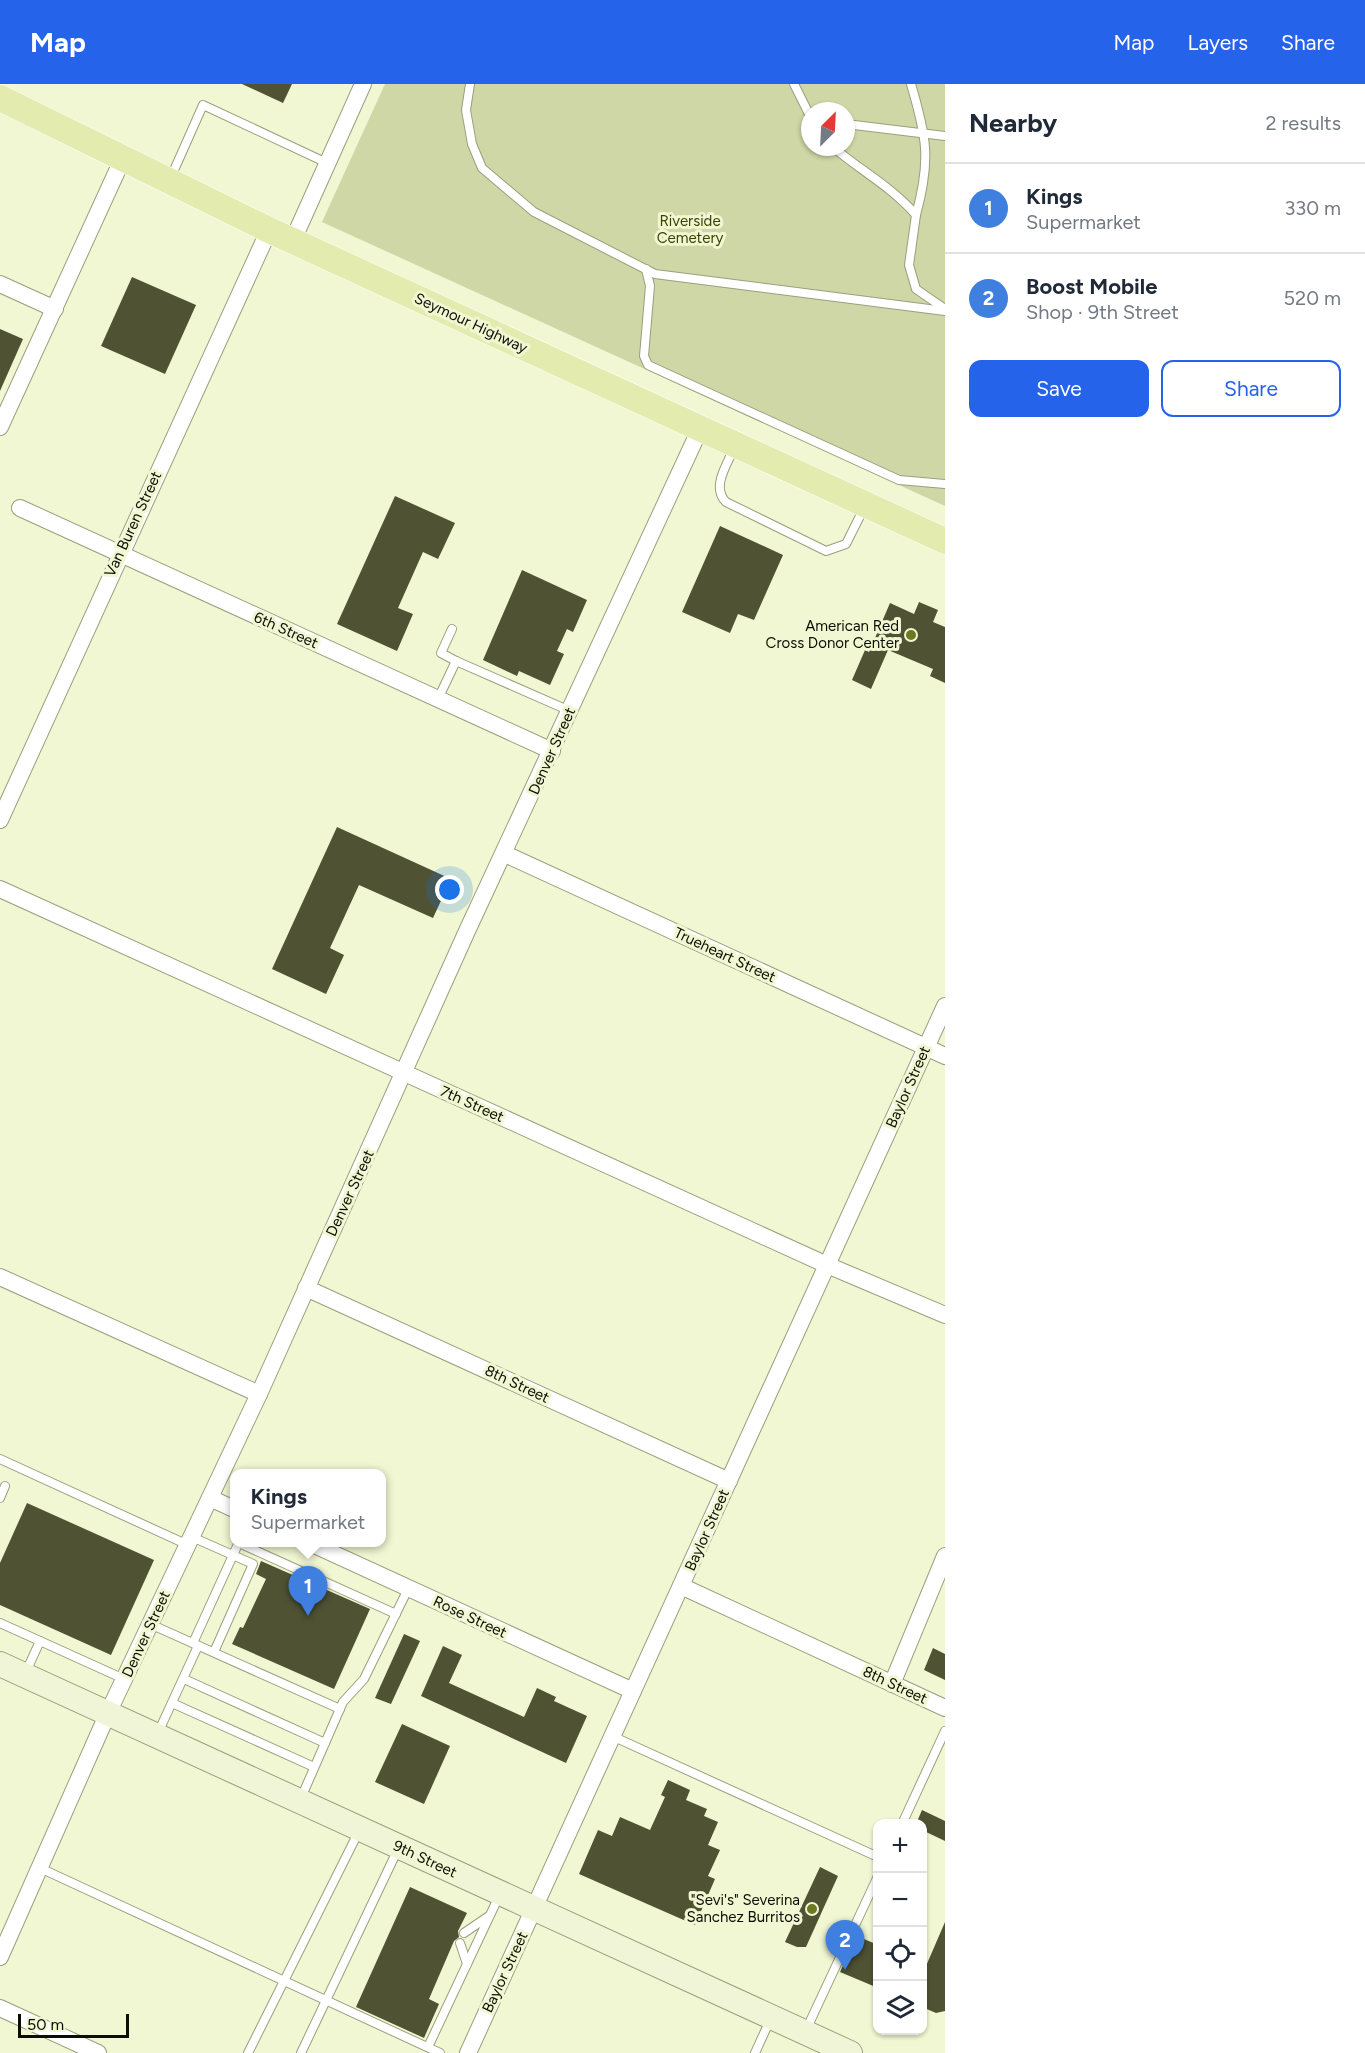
<!DOCTYPE html>
<html lang="en">
<head>
<meta charset="utf-8">
<style>
  :root { --surface:#fff; --page:#f2f2f3; --text:#1f2937; --muted:#747a83; --line:#e0e1e3; --accent:#2563eb }
  body { margin:0; font-family:Figtree,sans-serif; background:var(--page); color:var(--text) }
  .controls { position:absolute; right:18px; bottom:18px; display:grid; overflow:hidden; border-radius:12px; box-shadow:0 2px 4px #0004 }
  .controls button { width:54px; height:54px; display:grid; place-items:center; padding:0; border:0; border-bottom:2px solid var(--line); background:var(--surface); color:var(--text); font:30px sans-serif }
  .compass { position:absolute; left:801px; top:18px; width:54px; height:54px; border-radius:50%; background:var(--surface); box-shadow:0 2px 4px #0004; rotate:24deg }
  .scale { position:absolute; left:18px; bottom:15px; width:111px; box-sizing:border-box; padding-left:6px; border:3px solid #0b0d03; border-top:0; font-size:16px; line-height:21px; white-space:nowrap; color:#0b0d03; -webkit-text-stroke:4px #f1f7d2; paint-order:stroke }
  .you { position:absolute; left:450px; top:806px; width:21px; height:21px; margin:-15px; border:4px solid #fff; border-radius:50%; background:#1a73e8; box-shadow:0 0 0 9px #1a73e833 }
  .badge { display:grid; place-items:center; width:39px; height:39px; border-radius:50%; background:var(--accent); color:#fff; font-size:20px; font-weight:700 }
  .pin { position:absolute; translate:-50% -50px; filter:drop-shadow(0 2px 3px #0008) }
  .pin::after { content:''; position:absolute; top:32px; width:21px; height:18px; background:inherit; clip-path:polygon(0 0,100% 0,50% 100%) }
  .popup { position:absolute; left:230px; top:1385px; width:156px; height:78px; box-sizing:border-box; display:grid; place-content:center; border-radius:12px; background:var(--surface); filter:drop-shadow(0 2px 4px #0005); font-size:20px; white-space:nowrap; color:var(--muted) }
  .popup b { font-size:22px; color:var(--text) }
  .popup::after { content:''; position:absolute; left:50%; top:100%; margin-left:-12px; border:12px solid transparent; border-top-color:var(--surface) }
  .list { margin:0; padding:0; list-style:none }
  h2 { display:flex; justify-content:space-between; align-items:center; height:78px; margin:0; padding:0 24px; font-size:26px }
  h2 small { font-size:20px; font-weight:400; color:var(--muted) }
  .list li { display:grid; grid-template-columns:39px 1fr auto; gap:18px; align-items:center; box-sizing:border-box; height:90px; padding:0 24px; border-top:2px solid var(--line) }
  .list b { display:block; font-size:22px; white-space:nowrap }
  .list p { margin:0; font-size:20px; white-space:nowrap; color:var(--muted) }
  .list em { font-size:20px; font-style:normal; color:var(--muted) }
  .actions { display:flex; gap:12px; padding:18px 24px }
  .actions a { flex:1; padding:14px 0; border:2px solid var(--accent); border-radius:12px; text-align:center; font-size:21px; color:var(--accent) }
  .actions .main { background:var(--accent); color:#fff }
  .icon { flex:none; width:33px; height:33px; fill:none; stroke:currentColor; stroke-width:2; stroke-linecap:round; stroke-linejoin:round }
  .map { position:relative; flex:none; width:945px; height:1969px; overflow:hidden }
  header { display:flex; align-items:center; gap:36px; box-sizing:border-box; height:84px; padding:0 30px; background:var(--accent); color:#fff }
  header strong { font-size:28px }
  nav { display:flex; gap:33px; margin-inline-start:auto; font-size:21px }
  main { display:flex }
  aside { flex:1; background:var(--surface) }
  .map>svg:first-child { display:block }
  .green { fill:#cfd7a6; fill-rule:evenodd }
  .building { fill:#4f5334 }
  .lines { fill:none; stroke-linecap:round; stroke-linejoin:round }
  .lane-casing { stroke:#9a9f7d; stroke-width:10 }
  .street-casing { stroke:#9a9f7d; stroke-width:18 }
  .secondary-casing { stroke:#9a9f7d; stroke-width:26 }
  .primary-casing { stroke:#fff; stroke-width:27 }
  .lane { stroke:#fff; stroke-width:8 }
  .street { stroke:#fff; stroke-width:16 }
  .secondary { stroke:#f1f5d7; stroke-width:24 }
  .primary { stroke:#e3ebaf; stroke-width:26 }
  .poi-dot { fill:#6e7721; stroke:#f1f7d2; stroke-width:2 }
  .labels { text-anchor:middle; stroke-width:6; stroke-linejoin:round; paint-order:stroke }
  .park-label { font-size:15px; fill:#3c4200; stroke:#f1f7d2 }
  .street-label { font-size:15px; fill:#0b0d03; stroke:#f1f7d2 }
  .poi-label { font-size:15px; fill:#0b0d03; stroke:#f1f7d2; text-anchor:end }
</style>
</head>
<body>
<header>
<strong>Map</strong>
<nav><a>Map</a><a>Layers</a><a>Share</a></nav>
</header>
<main>
<div class="map">
<svg width="945" height="1969" viewBox="0 0 945 1969">
  <rect width="100%" height="100%" fill="#f1f7d2"/>
  <path class="green" d="M385 0H945V422L322 138ZM810 27H846V63H810Z"/>
  <g class="building">
    <polygon points="242,0 292,0 283,19"/>
    <polygon points="132,193 196,221 165,290 101,262"/>
    <polygon points="0,245 23,255 0,307"/>
    <polygon points="395,412 455,439 438,475 423,468 398,524 413,530 397,567 337,540"/>
    <polygon points="720,442 783,471 754,536 738,530 730,549 682,528"/>
    <polygon points="522,486 587,516 573,548 567,545 557,567 564,570 550,601 519,587 517,592 483,576"/>
    <polygon points="919,518 938,526 933,538 945,543 945,599 930,592 933,585 888,566 871,605 852,596 865,566 869,568 890,519 914,530"/>
    <polygon points="337,743 451,795 433,834 359,801 330,864 344,871 326,910 272,885"/>
    <polygon points="27,1419 154,1476 111,1571 0,1521 0,1479"/>
    <polygon points="261,1477 370,1525 334,1605 232,1560 240,1543 243,1544 266,1495 256,1490"/>
    <polygon points="404,1550 420,1557 391,1620 375,1614"/>
    <polygon points="443,1562 462,1571 449,1599 524,1633 537,1604 556,1613 554,1617 587,1632 566,1679 421,1612"/>
    <polygon points="933,1564 945,1570 945,1596 924,1586"/>
    <polygon points="402,1640 450,1662 424,1720 375,1698"/>
    <polygon points="668,1696 690,1706 686,1716 707,1725 704,1732 718,1738 708,1761 720,1766 708,1792 715,1795 695,1841 579,1790 598,1746 612,1752 620,1733 650,1746 665,1713 661,1711"/>
    <polygon points="922,1726 945,1737 945,1757 922,1746 922,1740 916,1740"/>
    <polygon points="820,1783 838,1792 806,1863 797,1863 785,1858"/>
    <polygon points="410,1803 467,1829 458,1847 459,1853 454,1857 429,1915 439,1920 424,1954 356,1923"/>
    <polygon points="945,1838 945,1927 936,1929 922,1923 922,1880 926,1882"/>
    <polygon points="857,1852 878,1861 878,1904 840,1888"/>
  </g>
  <g class="lines">
    <g class="lane-casing">
      <g id="lane">
        <polyline points="470,0 466,26 472,60 482,84 534,128 655,190 945,227"/>
        <polyline points="794,0 810,32"/>
        <path d="M911 0C927 54 931 76 916 131"/>
        <polyline points="846,40 945,52"/>
        <path d="M833 63C861 87 892 103 916 131L909 181 916 205 945 225"/>
        <polyline points="171,93 203,21 327,79"/>
        <polyline points="646,185 650,202 644,272 648,281 899,396 945,400"/>
        <path d="M734 364C727 381 711 403 726 418L826 467 846 460 864 424"/>
        <polyline points="452,545 441,569 456,577"/>
        <polyline points="438,615 456,577 570,627"/>
        <polyline points="0,1375 188,1461"/>
        <polyline points="0,1414 5,1402"/>
        <polyline points="192,1453 253,1480 214,1568"/>
        <polyline points="239,1459 396,1530"/>
        <polyline points="0,1539 40,1557 25,1590"/>
        <polyline points="150,1540 340,1625"/>
        <polyline points="40,1557 124,1595"/>
        <polyline points="193,1559 239,1458"/>
        <polyline points="184,1595 325,1659"/>
        <polyline points="172,1619 314,1683"/>
        <polyline points="157,1651 198,1562"/>
        <polyline points="612,1652 878,1773"/>
        <polyline points="301,1714 343,1618 364,1595 408,1505"/>
        <polyline points="902,1740 945,1647"/>
        <polyline points="40,1784 440,1969"/>
        <polyline points="464,1849 489,1832"/>
        <polyline points="460,1859 467,1880"/>
        <polyline points="806,1946 878,1792"/>
        <polyline points="428,1963 500,1810"/>
        <polyline points="248,1969 360,1745"/>
        <polyline points="301,1969 399,1763"/>
        <polyline points="755,1969 771,1934"/>
      </g>
    </g>
    <g class="street-casing">
      <g id="street">
        <polyline points="293,156 363,0"/>
        <polyline points="0,200 55,225"/>
        <polyline points="0,343 123,74"/>
        <polyline points="20,424 552,667"/>
        <polyline points="0,736 269,146"/>
        <polyline points="505,770 945,972"/>
        <polyline points="0,805 827,1181 945,1231"/>
        <polyline points="0,1193 259,1310"/>
        <polyline points="306,1204 729,1397"/>
        <polyline points="210,1414 234,1425"/>
        <polyline points="308,1458 633,1607"/>
        <polyline points="681,1502 945,1624"/>
        <polyline points="892,1600 945,1472"/>
        <polyline points="0,1873 108,1629 259,1310 467,847 700,345"/>
        <polyline points="0,1924 98,1969"/>
        <polyline points="468,1969 945,922"/>
      </g>
    </g>
    <g class="secondary-casing">
      <polyline id="secondary" points="0,1580 850,1969"/>
    </g>
    <g class="primary-casing">
      <polyline id="primary" points="0,14 269,146 945,457"/>
    </g>
    <use href="#lane" class="lane"/>
    <use href="#street" class="street"/>
    <use href="#secondary" class="secondary"/>
    <use href="#primary" class="primary"/>
  </g>
  <g class="poi-dot">
    <circle cx="911" cy="551" r="6"/>
    <circle cx="812" cy="1825" r="6"/>
  </g>
  <g class="labels">
    <g class="park-label">
      <text x="690" y="142">Riverside<tspan x="690" dy="17">Cemetery</tspan></text>
    </g>
    <g class="street-label">
      <text transform="translate(471 239) rotate(25)" y="5">Seymour Highway</text>
      <text transform="translate(133 440) rotate(-65)" y="5">Van Buren Street</text>
      <text transform="translate(286 546) rotate(24)" y="5">6th Street</text>
      <text transform="translate(552 667) rotate(-66)" y="5">Denver Street</text>
      <text transform="translate(725 871) rotate(25)" y="5">Trueheart Street</text>
      <text transform="translate(908 1003) rotate(-66)" y="5">Baylor Street</text>
      <text transform="translate(472 1020) rotate(24)" y="5">7th Street</text>
      <text transform="translate(350 1109) rotate(-65)" y="5">Denver Street</text>
      <text transform="translate(517 1300) rotate(25)" y="5">8th Street</text>
      <text transform="translate(707 1446) rotate(-66)" y="5">Baylor Street</text>
      <text transform="translate(470 1533) rotate(25)" y="5">Rose Street</text>
      <text transform="translate(146 1550) rotate(-65)" y="5">Denver Street</text>
      <text transform="translate(895 1601) rotate(25)" y="5">8th Street</text>
      <text transform="translate(425 1775) rotate(25)" y="5">9th Street</text>
      <text transform="translate(505 1888) rotate(-65)" y="5">Baylor Street</text>
    </g>
    <g class="poi-label">
      <text x="899" y="547">American Red<tspan x="899" dy="17">Cross Donor Center</tspan></text>
      <text x="800" y="1821">"Sevi's" Severina<tspan x="800" dy="17">Sanchez Burritos</tspan></text>
    </g>
  </g>
</svg>
<div class="controls">
<button>+</button>
<button>−</button>
<button><svg class="icon" aria-label="locate" viewBox="0 0 24 24"><circle cx="12" cy="12" r="6"/><path d="M12 2v4M12 18v4M2 12h4M18 12h4"/></svg></button>
<button><svg class="icon" aria-label="layers" viewBox="0 0 24 24"><path d="M12 4l9 5-9 5-9-5zM3 14l9 5 9-5"/></svg></button>
</div>
<svg class="compass" viewBox="-18 -18 36 36"><path d="M0-13l5 13h-10z" fill="#e53935"/><path d="M0 13l5-13h-10z" fill="#747a83"/></svg>
<div class="scale">50 m</div>
<div class="you"></div>
<div class="pin badge" style="left:308px;top:1532px;background:#3f7fe0">1</div>
<div class="popup"><b>Kings</b>Supermarket</div>
<div class="pin badge" style="left:845px;top:1886px;background:#3f7fe0">2</div>
</div>
<aside>
<h2>Nearby<small>2 results</small></h2>
<ul class="list">
<li><span class="badge" style="background:#3f7fe0">1</span><div><b>Kings</b><p>Supermarket</p></div><em>330 m</em></li>
<li><span class="badge" style="background:#3f7fe0">2</span><div><b>Boost Mobile</b><p>Shop · 9th Street</p></div><em>520 m</em></li>
</ul>
<div class="actions"><a class="main">Save</a><a>Share</a></div>
</aside>
</main>
</body>
</html>
